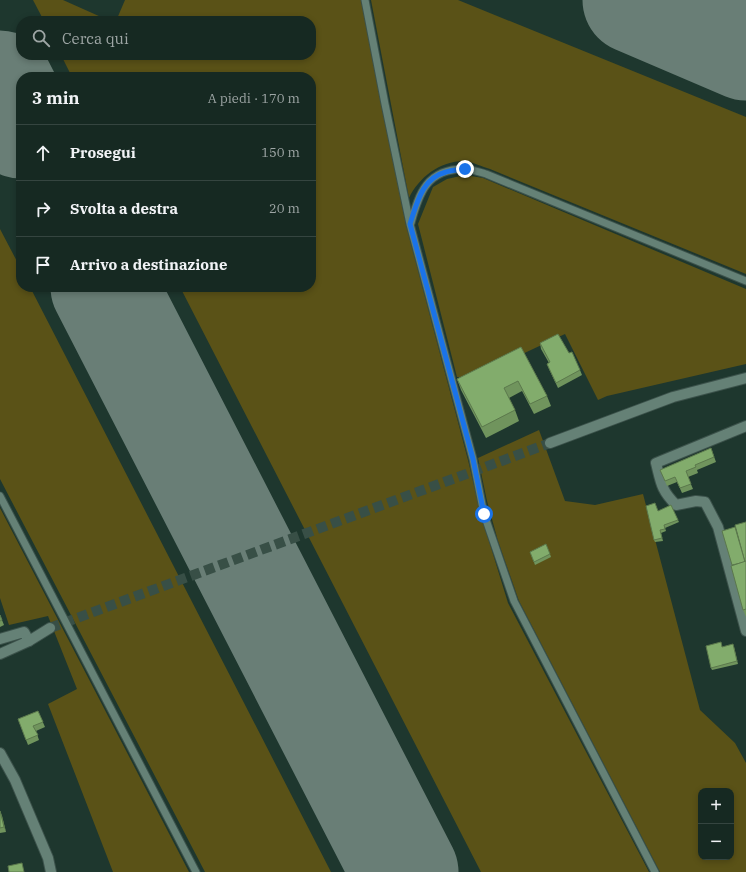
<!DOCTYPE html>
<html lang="it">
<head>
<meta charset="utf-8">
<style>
  :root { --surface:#162922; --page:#23352f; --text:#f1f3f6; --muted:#9ea6a5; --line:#354540 }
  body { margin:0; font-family:"IBM Plex Serif",serif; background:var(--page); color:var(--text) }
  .controls { position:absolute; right:12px; bottom:12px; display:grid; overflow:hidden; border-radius:8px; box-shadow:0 2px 6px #0003 }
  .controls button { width:36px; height:36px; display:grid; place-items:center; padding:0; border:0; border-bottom:1px solid var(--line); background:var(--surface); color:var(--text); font:20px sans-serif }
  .stop { position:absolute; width:12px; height:12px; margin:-9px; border:3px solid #1a73e8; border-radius:50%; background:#fff }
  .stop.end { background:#1a73e8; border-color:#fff; box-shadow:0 1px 4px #0008 }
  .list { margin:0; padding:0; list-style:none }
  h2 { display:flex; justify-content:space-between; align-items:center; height:52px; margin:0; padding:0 16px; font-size:17px }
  h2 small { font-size:13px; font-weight:400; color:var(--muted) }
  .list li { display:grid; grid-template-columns:26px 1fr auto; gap:12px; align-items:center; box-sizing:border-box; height:56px; padding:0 16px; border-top:1px solid var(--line) }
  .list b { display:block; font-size:15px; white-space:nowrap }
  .list em { font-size:13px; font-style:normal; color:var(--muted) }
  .icon { flex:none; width:22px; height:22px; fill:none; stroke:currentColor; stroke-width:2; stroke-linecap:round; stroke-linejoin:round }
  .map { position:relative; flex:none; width:746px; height:872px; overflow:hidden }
  .search { position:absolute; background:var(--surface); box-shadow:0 2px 6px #0003; left:16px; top:16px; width:300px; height:44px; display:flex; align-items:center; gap:10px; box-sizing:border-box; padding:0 14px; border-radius:16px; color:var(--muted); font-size:15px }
  .panel { position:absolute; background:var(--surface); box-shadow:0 2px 6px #0003; left:16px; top:72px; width:300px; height:220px; border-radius:16px }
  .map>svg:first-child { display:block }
  .green { fill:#5a5217; fill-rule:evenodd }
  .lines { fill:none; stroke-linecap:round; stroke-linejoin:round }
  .runway { stroke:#697e76; stroke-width:107 }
  .street-tunnel { stroke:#384f46; stroke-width:10; stroke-dasharray:10 5; stroke-linecap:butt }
  .lane-casing { stroke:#3c524b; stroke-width:9 }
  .street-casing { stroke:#3c524b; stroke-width:12 }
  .lane { stroke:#658176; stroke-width:7 }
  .street { stroke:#658176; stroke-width:10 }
  .wall { fill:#70945d }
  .shaded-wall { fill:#5b784c }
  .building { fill:#82ac6c; stroke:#5b784c }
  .route { stroke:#1a73e8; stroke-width:5 }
</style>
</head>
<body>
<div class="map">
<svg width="746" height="872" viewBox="0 0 746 872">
  <rect width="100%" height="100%" fill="#1e372e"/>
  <g class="green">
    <polygon points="33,0 63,0 110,21 44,21"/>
    <polygon points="125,0 361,0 406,225 468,460 481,515 508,603 649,872 481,872 180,287 311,287 311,77 72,77 61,55 311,55 311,21 116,21"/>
    <path d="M371 0H458L746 117V274L490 169C482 167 473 162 466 161 441 160 419 177 409 198Z"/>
    <polygon points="465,175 483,178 746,289 746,364 607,396 598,400 565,334 473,377 457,377 418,224 433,187 447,179"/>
    <polygon points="0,229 21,269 21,287 30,287 331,872 205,872 0,479"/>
    <path d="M539 430 565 501 595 505 643 494 700 710 735 743 746 763V872H660L519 601 498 541 487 501 478 458ZM701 791H731V857H701Z"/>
    <polygon points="0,508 189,872 113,872 48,704 77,689 48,616 9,625 0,598"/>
  </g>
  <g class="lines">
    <g class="runway">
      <polyline points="636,0 746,47"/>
      <polyline points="0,84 21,125"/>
      <polyline points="104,287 405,872"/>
    </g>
    <polyline class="street-tunnel" points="50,628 550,443"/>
    <g class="lane-casing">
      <g id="lane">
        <polyline points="365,0 385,104 410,224 473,459 484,514 514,601 655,872"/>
        <path d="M411 223C419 193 427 169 464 169 471 169 479 172 486 174L746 281"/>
        <polyline points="0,496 196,872"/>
      </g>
    </g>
    <g class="street-casing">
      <g id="street">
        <path d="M746 426 656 463C661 483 661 490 676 505L696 501 705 502 718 527 746 631"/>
        <polyline points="550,443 673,397 746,378"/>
        <polyline points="0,639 24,632 29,641"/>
        <polyline points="0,654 29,641 50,628"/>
        <polyline points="0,753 15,780 48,858 51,872"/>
      </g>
    </g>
    <use href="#lane" class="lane"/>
    <use href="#street" class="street"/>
  </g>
  <g class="wall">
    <polygon points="540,343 569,353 580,370 582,375 558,388 549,369 547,364 549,363 541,349"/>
    <polygon points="521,347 547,396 551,406 534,414 522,391 509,398 515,410 519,421 486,438 461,390 457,379"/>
    <polygon points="711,448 716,462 697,470 698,473 688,477 693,489 682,493 677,482 667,486 660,470"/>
    <polygon points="658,511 678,520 679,522 665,528 666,531 661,533 663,541 655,542 654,540"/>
    <polygon points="746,522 746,617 743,610 732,565"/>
    <polygon points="530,552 550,554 551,557 535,565"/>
    <polygon points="0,615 4,625 0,627"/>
    <polygon points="723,647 734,647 738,664 712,670 711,668"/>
    <polygon points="38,711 45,727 36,731 39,740 28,745 18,719"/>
    <polygon points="0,811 2,816 6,832 0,833"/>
  </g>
  <polygon class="shaded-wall" points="0,810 2,816 6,832 4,827"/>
  <g class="building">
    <polygon points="558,334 569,353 572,352 580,370 556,383 547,364 550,362 540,343"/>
    <polygon points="521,347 547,396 530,404 518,381 504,388 515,410 482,427 457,379"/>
    <polygon points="711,448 714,457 695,465 696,467 686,471 691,484 680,488 675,477 665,481 660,470"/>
    <polygon points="655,503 658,511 671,505 678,520 664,525 665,529 660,530 662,538 654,540 646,506"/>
    <polygon points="746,522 746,561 745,562 735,525"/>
    <polygon points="735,527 745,562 732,565 722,531"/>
    <polygon points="546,544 550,554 534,562 530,552"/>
    <polygon points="746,561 746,609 743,610 731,566"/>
    <polygon points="0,615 2,620 0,621"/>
    <polygon points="721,642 722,647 733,644 737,661 711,668 706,646"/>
    <polygon points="38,711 43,722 33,726 38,735 26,740 18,719"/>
    <polygon points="0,811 4,827 0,828"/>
    <polygon points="22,863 24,872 9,872 8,866"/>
  </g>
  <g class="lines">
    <path class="route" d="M465 169C459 170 452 170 446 172 422 178 417 203 410 224L473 459 484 514"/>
  </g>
</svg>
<div class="controls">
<button>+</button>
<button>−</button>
</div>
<div class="stop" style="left:484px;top:514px"></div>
<div class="stop end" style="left:465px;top:169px"></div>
<div class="search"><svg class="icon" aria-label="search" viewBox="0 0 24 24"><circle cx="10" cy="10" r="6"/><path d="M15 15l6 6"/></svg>Cerca qui</div>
<section class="panel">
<h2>3 min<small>A piedi · 170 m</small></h2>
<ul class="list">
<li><svg class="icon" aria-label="ahead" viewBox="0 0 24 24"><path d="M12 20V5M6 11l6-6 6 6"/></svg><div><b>Prosegui</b></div><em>150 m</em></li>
<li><svg class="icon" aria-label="right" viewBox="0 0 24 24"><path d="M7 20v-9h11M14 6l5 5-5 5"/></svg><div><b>Svolta a destra</b></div><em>20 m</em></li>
<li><svg class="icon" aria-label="arrive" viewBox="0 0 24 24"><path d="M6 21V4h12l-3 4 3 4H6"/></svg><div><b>Arrivo a destinazione</b></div></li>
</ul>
</section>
</div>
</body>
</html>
